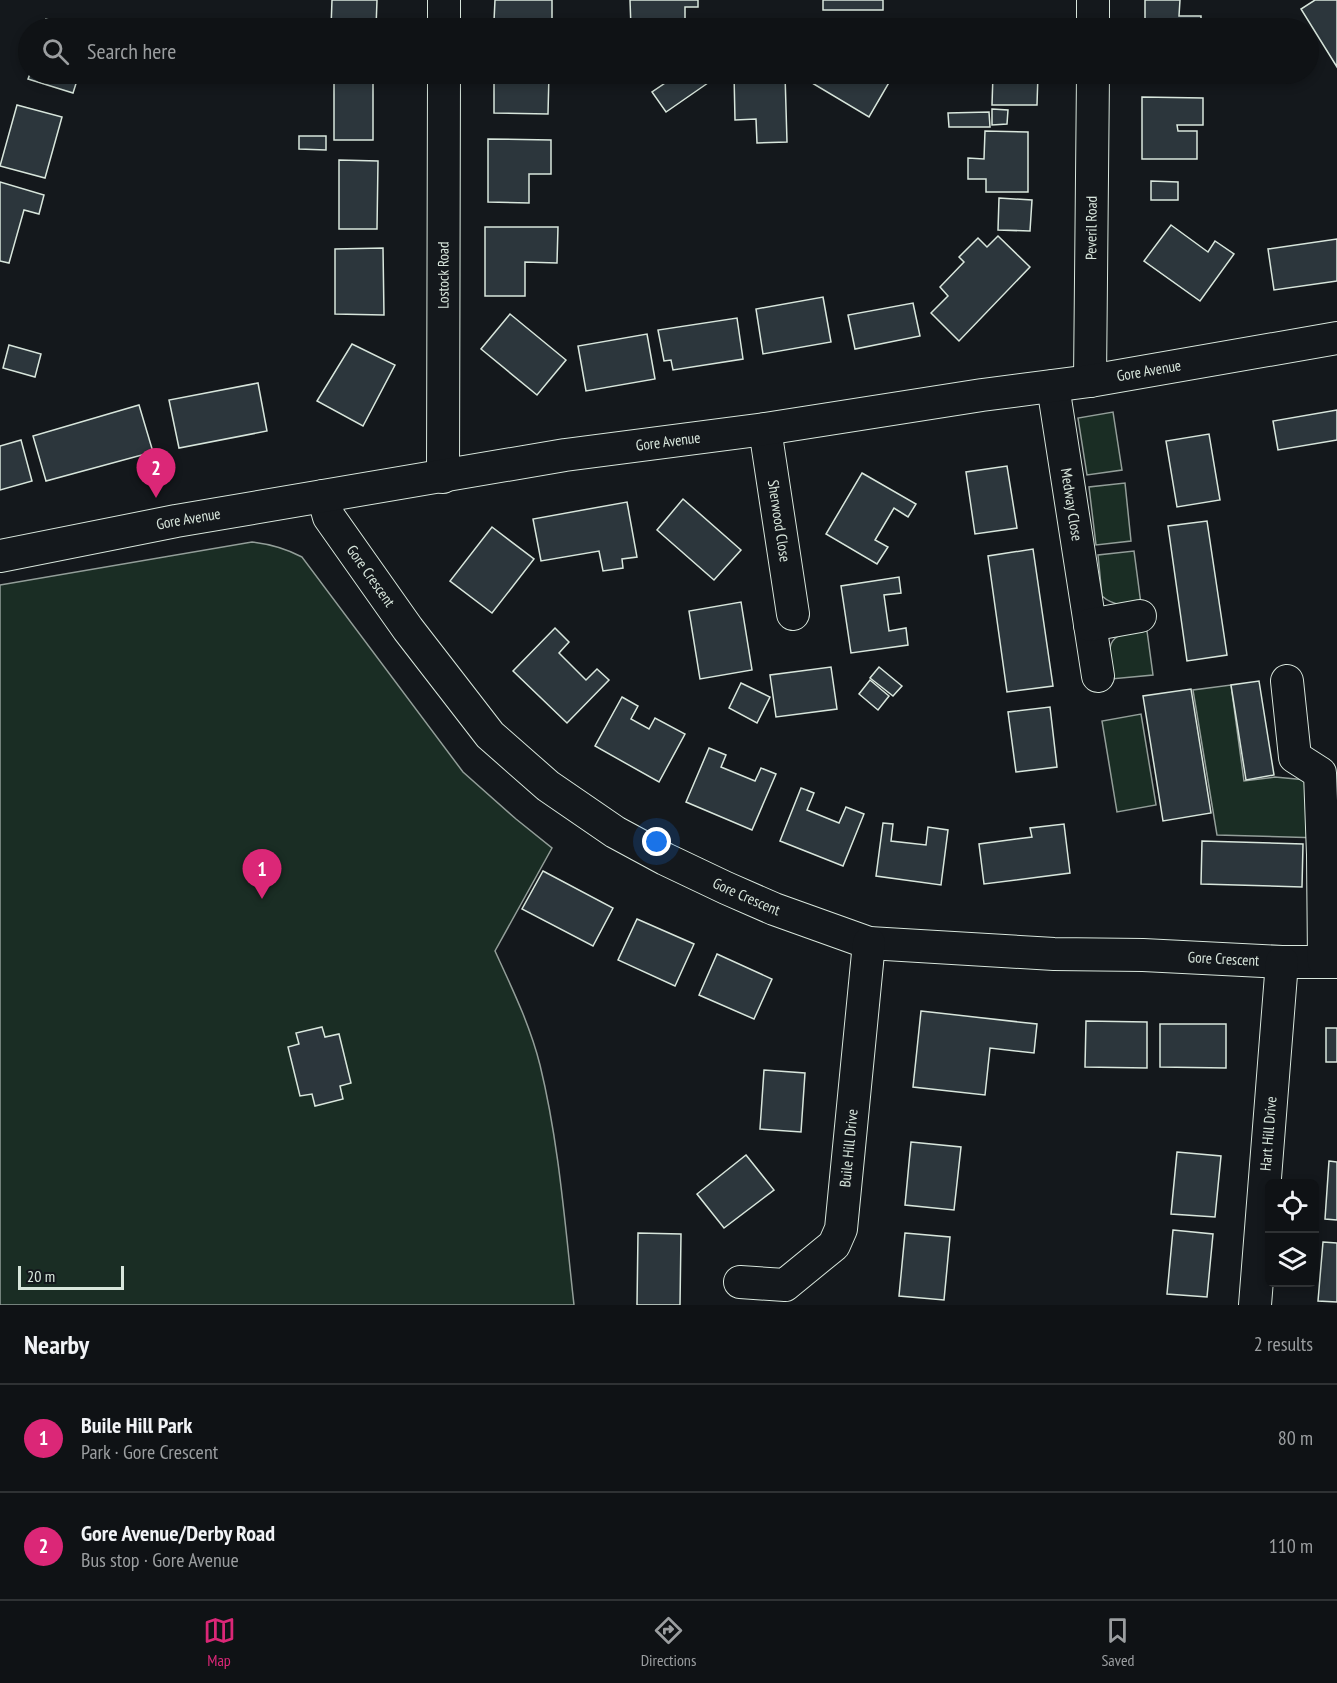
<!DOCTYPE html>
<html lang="en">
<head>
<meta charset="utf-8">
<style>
  :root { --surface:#0f1215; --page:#181b1e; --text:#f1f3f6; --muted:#9b9ea0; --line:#2f3234; --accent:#db2777 }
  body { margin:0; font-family:"PT Sans Narrow",sans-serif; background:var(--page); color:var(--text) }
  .controls { position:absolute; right:18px; bottom:18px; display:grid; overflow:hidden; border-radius:9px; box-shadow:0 3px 9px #0003 }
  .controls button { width:54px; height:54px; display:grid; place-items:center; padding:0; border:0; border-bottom:2px solid var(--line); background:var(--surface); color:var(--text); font:30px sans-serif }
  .scale { position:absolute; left:18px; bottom:15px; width:106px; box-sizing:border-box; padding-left:6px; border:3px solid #d8e6dc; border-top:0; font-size:16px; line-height:21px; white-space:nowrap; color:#d8e6dc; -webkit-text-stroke:4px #14181c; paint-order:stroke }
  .you { position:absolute; left:657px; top:842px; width:21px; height:21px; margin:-15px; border:4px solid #fff; border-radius:50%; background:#1a73e8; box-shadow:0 0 0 9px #1a73e833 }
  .badge { display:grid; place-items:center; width:39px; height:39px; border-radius:50%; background:var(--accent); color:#fff; font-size:20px; font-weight:700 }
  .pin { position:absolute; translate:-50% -50px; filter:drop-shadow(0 2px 3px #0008) }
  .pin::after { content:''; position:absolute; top:32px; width:21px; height:18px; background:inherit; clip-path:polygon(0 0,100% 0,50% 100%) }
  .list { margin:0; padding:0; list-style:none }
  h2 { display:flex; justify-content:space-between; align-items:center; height:78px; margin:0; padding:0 24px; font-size:26px }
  h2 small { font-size:20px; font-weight:400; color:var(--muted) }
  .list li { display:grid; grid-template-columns:39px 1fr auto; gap:18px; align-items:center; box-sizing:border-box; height:108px; padding:0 24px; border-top:2px solid var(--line) }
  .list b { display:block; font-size:22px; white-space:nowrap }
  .list p { margin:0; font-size:20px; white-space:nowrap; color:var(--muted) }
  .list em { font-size:20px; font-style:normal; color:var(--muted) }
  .icon { flex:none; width:33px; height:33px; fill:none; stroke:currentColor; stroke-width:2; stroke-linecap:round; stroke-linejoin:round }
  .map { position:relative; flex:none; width:1337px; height:1305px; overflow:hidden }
  .search { position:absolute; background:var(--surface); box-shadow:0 3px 9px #0003; left:18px; right:18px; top:18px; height:66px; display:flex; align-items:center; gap:15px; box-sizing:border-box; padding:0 21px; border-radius:33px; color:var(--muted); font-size:22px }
  .sheet { height:294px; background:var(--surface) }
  nav { display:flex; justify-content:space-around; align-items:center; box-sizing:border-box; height:84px; border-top:2px solid var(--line); background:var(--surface); font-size:16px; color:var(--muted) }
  nav a { display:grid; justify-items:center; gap:3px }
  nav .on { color:var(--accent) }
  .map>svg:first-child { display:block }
  .green { fill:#1a2d24; stroke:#939e99; stroke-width:1.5 }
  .building { fill:#2c363c; stroke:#d8e6dc; stroke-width:1.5 }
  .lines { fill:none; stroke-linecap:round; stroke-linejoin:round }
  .street-casing { stroke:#d8e6dc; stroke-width:34 }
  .street { stroke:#14181c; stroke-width:32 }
  .labels { text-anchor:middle; stroke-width:4.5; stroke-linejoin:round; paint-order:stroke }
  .street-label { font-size:15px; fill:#d8e6dc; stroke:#14181c }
</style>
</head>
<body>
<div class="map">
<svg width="1337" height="1305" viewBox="0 0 1337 1305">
  <rect width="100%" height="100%" fill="#14181c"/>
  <g class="green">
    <polygon points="1113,412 1122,470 1087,475 1078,418"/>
    <polygon points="1125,483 1131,541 1096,545 1089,487"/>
    <path d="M252 542C270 544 285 548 302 557L463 772 516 819 552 848 495 951C512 988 530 1025 540 1065 559 1143 565 1225 574 1305H0V585Z"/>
    <path d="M1134 551 1141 604C1127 606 1113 606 1102 596L1098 555Z"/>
    <path d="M1147 631 1153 675 1111 679C1108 642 1105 633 1147 631Z"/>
    <polygon points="1231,685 1244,781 1275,777 1317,781 1322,838 1217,835 1193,690"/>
    <polygon points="1141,714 1156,805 1117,812 1102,721"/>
  </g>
  <g class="building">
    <polygon points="332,0 377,0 376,28 331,28"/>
    <polygon points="495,0 552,0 552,22 494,21"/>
    <polygon points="630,0 698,0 698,7 685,7 685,28 631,28"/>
    <rect x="823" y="0" width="60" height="10"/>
    <polygon points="1145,0 1180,0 1179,16 1201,16 1201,28 1145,28"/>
    <polygon points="1315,0 1337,0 1337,67 1301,9"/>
    <polygon points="46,19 76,28 44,28"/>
    <polygon points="30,74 79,74 73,93 28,79"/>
    <rect x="334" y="74" width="39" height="66"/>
    <polygon points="494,74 549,74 548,114 494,113"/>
    <polygon points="658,74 716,74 718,76 666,112 652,92 665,83"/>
    <polygon points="734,74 785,74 787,142 757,143 756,119 735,120"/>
    <polygon points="804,74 894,74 869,117 802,77"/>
    <polygon points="993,74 1038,74 1037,105 992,105"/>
    <polygon points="1142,97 1203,98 1203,125 1177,125 1178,131 1197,131 1197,159 1142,159"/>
    <polygon points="17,105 62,117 45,178 0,166"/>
    <polygon points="992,109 1008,110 1007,124 992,125"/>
    <polygon points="989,112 990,127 949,127 948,113"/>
    <polygon points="985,131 1028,132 1028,192 986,192 986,179 968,179 968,158 984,159"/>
    <polygon points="299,136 326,136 326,150 299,149"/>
    <polygon points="488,139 551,140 551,174 529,174 529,203 488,202"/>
    <polygon points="339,160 378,161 377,229 339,229"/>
    <polygon points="1151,181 1178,182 1178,200 1151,200"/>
    <polygon points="0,182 44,195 39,214 24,210 9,263 0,261"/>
    <polygon points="999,198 1032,200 1030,231 998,230"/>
    <polygon points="1171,225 1208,252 1215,241 1234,254 1200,301 1144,261"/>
    <polygon points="485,227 558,227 557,263 525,262 525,296 485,296"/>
    <polygon points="998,236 1030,267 959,341 931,313 948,296 940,287 964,262 959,257 978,238 987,247"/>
    <polygon points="1337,239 1337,281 1274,290 1268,249"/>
    <polygon points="383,248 384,315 335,314 335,249"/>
    <polygon points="823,297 831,342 763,354 756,309"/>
    <polygon points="913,303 920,336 855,349 848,315"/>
    <polygon points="510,314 566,360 537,395 481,349"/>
    <polygon points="737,318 743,359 673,370 671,360 664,361 658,330"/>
    <polygon points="647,334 655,379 586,391 578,346"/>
    <polygon points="352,344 395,365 363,426 317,401"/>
    <polygon points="9,345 41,354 35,377 3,368"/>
    <polygon points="258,383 267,431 179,448 169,400"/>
    <polygon points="139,405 153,452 46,481 33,436"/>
    <polygon points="1337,410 1337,440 1278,450 1273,421"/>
    <polygon points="1209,434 1220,500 1177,507 1166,441"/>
    <polygon points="21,440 32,481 0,490 0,446"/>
    <polygon points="1007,466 1017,528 975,534 966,472"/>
    <polygon points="862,473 916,504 908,517 894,508 875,540 888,547 877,564 826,534"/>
    <polygon points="683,499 741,550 714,580 657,530"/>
    <polygon points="627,502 637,557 622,559 623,568 603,571 599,551 541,561 533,519"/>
    <polygon points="1207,521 1227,655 1187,661 1168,526"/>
    <polygon points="492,527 534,559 492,613 450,581"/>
    <polygon points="1033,549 1053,686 1007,692 988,556"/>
    <polygon points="899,577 901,593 884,595 889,631 906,628 908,645 851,653 841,586"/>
    <polygon points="741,602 752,670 700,679 689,611"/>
    <polygon points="555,628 569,642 559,653 586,680 597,669 609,680 567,723 513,671"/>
    <polygon points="831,667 837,709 776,717 770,675"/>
    <polygon points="879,667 902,686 893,696 870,678"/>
    <polygon points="870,680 889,696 878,710 859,694"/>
    <polygon points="1259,681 1274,775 1246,780 1231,685"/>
    <polygon points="741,683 770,697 757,723 729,708"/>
    <polygon points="1191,689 1211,813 1163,821 1143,696"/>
    <polygon points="622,697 638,706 631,719 649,729 655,718 685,734 659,782 595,746"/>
    <polygon points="1050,707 1057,767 1016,772 1008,712"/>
    <polygon points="709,748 726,755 721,767 755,781 761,768 776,774 752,830 686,802"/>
    <polygon points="801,788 814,793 807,810 839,823 846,807 864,814 843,866 780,841"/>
    <polygon points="883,823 893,824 891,841 926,845 928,827 948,830 941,885 876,876"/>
    <polygon points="1064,824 1070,873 984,884 979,844 1032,837 1030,828"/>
    <polygon points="1202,841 1303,844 1302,887 1201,884"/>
    <polygon points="543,871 613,908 593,946 522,909"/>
    <polygon points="637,919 694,944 675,986 618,960"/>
    <polygon points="717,954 772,979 754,1019 699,995"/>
    <polygon points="921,1011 1037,1024 1034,1053 990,1048 985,1095 913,1087"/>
    <polygon points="1086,1021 1147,1022 1147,1068 1085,1067"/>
    <polygon points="1160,1024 1226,1024 1226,1068 1160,1067"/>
    <polygon points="322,1027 325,1037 339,1034 351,1083 340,1086 343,1099 315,1106 312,1094 300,1096 288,1047 299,1044 296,1033"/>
    <rect x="1326" y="1028" width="11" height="34"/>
    <polygon points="764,1070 805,1073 801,1132 760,1129"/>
    <polygon points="911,1142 961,1147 954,1210 905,1205"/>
    <polygon points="1177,1152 1221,1156 1215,1217 1171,1214"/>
    <polygon points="746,1155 774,1190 724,1228 697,1194"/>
    <polygon points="1329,1161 1337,1162 1337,1220 1325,1219"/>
    <polygon points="1173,1230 1213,1234 1207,1297 1167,1294"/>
    <polygon points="638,1233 681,1234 680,1305 637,1305"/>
    <polygon points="905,1233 950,1237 944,1300 899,1296"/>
    <polygon points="1323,1242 1337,1243 1337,1302 1318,1301"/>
  </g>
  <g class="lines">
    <g class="street-casing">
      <g id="street">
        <polyline points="444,28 444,0"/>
        <polyline points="1093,28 1093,0"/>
        <path id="s1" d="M1090 381 1093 74"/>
        <path id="s2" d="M1053 386 1098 676"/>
        <path id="s3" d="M765 429 793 614"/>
        <path id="s4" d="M443 477 444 74"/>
        <path id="s5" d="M323 496 329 517 408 629 490 735 548 786 615 832 665 859 726 888 774 909 869 943 1054 954 1143 955 1282 962H1337"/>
        <path id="s6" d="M0 556 176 521 565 455 765 429 982 395 1090 381 1337 338"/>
        <polyline points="1090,625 1140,616"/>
        <polyline points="1287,681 1295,757 1320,773 1323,855 1324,962"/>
        <path id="s7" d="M740 1282 785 1285 834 1245 841 1229 869 943"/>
        <path id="s8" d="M1255 1305 1282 962"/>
      </g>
    </g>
    <use href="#street" class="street"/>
  </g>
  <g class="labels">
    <g class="street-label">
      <text dy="5" stroke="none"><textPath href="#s1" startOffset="153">Peveril Road</textPath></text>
      <text dy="5" stroke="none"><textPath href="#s4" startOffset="202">Lostock Road</textPath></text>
      <text dy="5" stroke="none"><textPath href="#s6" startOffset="1164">Gore Avenue</textPath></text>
      <text dy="5" stroke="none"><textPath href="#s6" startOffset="678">Gore Avenue</textPath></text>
      <text dy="5" stroke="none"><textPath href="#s2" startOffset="120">Medway Close</textPath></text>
      <text dy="5" stroke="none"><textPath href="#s6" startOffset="192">Gore Avenue</textPath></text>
      <text dy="5" stroke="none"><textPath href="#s3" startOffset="93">Sherwood Close</textPath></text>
      <text dy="5" stroke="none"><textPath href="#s5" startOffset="94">Gore Crescent</textPath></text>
      <text dy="5" stroke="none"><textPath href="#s5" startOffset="598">Gore Crescent</textPath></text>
      <text dy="5" stroke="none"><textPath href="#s5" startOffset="1084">Gore Crescent</textPath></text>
      <text dy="5" stroke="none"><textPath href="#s8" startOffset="172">Hart Hill Drive</textPath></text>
      <text dy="5" stroke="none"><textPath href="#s7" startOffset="207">Buile Hill Drive</textPath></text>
    </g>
  </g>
</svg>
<div class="controls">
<button><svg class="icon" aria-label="locate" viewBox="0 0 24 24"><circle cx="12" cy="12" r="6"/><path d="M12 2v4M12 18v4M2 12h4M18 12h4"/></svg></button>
<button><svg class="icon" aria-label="layers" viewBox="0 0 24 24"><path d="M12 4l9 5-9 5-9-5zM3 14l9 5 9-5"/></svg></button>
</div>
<div class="scale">20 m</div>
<div class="you"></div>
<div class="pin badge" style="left:262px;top:899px">1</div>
<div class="pin badge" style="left:156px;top:498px">2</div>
<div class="search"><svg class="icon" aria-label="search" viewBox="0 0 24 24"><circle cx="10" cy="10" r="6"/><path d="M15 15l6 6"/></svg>Search here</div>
</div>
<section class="sheet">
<h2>Nearby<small>2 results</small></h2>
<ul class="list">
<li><span class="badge">1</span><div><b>Buile Hill Park</b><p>Park · Gore Crescent</p></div><em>80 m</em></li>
<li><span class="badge">2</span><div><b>Gore Avenue/Derby Road</b><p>Bus stop · Gore Avenue</p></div><em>110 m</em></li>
</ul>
</section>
<nav>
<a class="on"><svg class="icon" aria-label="map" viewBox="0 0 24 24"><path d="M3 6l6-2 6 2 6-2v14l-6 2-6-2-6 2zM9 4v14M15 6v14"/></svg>Map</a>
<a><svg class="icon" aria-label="directions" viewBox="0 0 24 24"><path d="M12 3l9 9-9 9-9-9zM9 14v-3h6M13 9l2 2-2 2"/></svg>Directions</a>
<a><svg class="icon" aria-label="saved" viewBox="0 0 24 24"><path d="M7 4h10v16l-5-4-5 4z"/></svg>Saved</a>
</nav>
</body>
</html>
